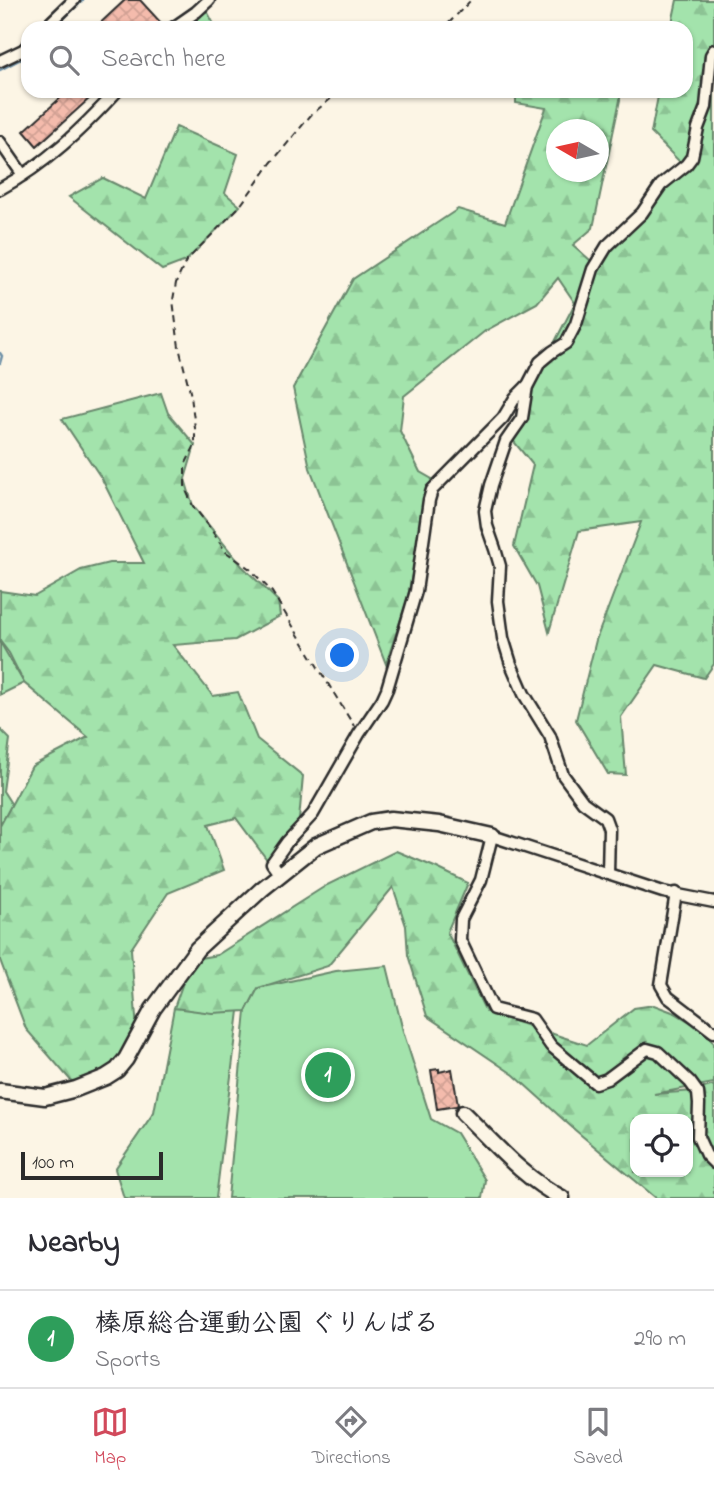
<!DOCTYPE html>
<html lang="en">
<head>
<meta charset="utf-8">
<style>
  :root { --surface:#fff; --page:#f2f2f3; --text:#2b2b33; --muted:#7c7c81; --line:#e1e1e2; --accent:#d1495b }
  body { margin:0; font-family:"Indie Flower","Klee One",sans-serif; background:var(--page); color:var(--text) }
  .controls { position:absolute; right:21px; bottom:21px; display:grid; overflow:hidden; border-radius:14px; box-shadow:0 2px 5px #0004 }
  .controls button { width:63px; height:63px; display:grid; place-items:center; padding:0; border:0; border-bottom:2px solid var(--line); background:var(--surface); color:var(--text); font:35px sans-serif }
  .compass { position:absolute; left:546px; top:119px; width:63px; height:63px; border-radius:50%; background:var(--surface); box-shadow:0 2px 5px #0004; rotate:279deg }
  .scale { position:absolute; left:21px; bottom:18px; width:142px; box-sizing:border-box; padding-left:7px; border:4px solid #2b2b2b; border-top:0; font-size:19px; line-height:24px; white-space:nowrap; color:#2b2b2b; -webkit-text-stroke:5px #fcf5e5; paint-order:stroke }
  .you { position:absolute; left:343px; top:656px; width:24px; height:24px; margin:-18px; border:5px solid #fff; border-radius:50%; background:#1a73e8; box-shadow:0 0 0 10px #1a73e833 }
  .badge { display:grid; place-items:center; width:46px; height:46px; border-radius:50%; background:var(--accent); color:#fff; font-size:23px; font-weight:700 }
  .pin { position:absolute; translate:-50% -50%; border:4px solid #fff; box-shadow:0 2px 7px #0006 }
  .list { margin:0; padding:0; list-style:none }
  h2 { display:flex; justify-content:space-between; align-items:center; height:91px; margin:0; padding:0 28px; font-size:30px }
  h2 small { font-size:23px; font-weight:400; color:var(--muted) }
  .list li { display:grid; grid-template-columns:46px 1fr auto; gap:21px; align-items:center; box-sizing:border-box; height:98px; padding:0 28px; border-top:2px solid var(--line) }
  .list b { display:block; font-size:26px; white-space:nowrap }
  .list p { margin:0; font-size:23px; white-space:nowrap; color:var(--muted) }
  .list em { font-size:23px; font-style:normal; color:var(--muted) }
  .icon { flex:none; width:38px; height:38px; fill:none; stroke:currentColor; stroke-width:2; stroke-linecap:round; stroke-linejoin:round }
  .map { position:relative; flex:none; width:714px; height:1198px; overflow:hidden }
  .search { position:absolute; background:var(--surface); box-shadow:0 2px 5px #0004; left:21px; right:21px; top:21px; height:77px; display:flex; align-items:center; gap:18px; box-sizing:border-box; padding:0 24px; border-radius:21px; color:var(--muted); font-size:26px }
  .sheet { height:189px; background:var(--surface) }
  nav { display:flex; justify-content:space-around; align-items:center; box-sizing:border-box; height:98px; border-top:2px solid var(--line); background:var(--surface); font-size:19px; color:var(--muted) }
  nav a { display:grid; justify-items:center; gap:4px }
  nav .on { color:var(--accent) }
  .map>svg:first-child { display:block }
  .grass { fill:#a3e3ac; stroke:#67876c; stroke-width:2 }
  .forest { fill:url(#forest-firs); stroke:#67876c; stroke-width:2; fill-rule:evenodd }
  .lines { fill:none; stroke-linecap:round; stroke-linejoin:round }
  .stream { stroke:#6e91a8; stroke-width:2.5 }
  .building { fill:url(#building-cross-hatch); stroke:#2b2b2b; stroke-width:2 }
  .street-casing { stroke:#2b2b2b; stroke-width:15 }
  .secondary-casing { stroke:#2b2b2b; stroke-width:19 }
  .path { stroke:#2b2b2b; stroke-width:2; stroke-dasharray:7 5; stroke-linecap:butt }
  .street { stroke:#fcf5e5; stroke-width:10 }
  .secondary { stroke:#fcf5e5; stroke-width:14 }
</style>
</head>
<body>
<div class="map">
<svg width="714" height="1198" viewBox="0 0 714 1198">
  <defs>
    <pattern id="forest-firs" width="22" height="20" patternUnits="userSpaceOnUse" patternTransform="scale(1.75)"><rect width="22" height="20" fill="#a3e3ac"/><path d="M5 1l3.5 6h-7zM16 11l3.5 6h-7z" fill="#8cc394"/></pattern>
    <pattern id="building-cross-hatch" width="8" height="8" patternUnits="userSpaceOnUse" patternTransform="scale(1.75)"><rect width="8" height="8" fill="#f4bbac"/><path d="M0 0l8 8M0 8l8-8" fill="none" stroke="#d1a194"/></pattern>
  </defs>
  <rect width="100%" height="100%" fill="#fcf5e5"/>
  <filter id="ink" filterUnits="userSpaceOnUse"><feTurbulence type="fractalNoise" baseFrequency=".0143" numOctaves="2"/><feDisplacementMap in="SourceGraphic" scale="14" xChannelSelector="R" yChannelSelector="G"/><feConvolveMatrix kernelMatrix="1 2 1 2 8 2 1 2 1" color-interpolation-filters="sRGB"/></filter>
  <g filter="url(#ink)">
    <g class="grass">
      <polygon points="0,642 24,683 0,695"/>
      <polygon points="0,729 10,739 3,791 12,805 0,826"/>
      <polygon points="387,966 403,1031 431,1119 456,1133 485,1180 482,1198 228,1198 246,1011 258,988 336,971"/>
      <polygon points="174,1008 239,1011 216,1198 124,1198 115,1169 154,1112"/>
    </g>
    <g class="forest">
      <path d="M677 0H714V664L704 678 657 665 621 717 626 775 608 774 576 720 596 640 641 522 579 531 549 632 537 586 514 546 533 465 511 438 532 386 575 303 558 278 537 303 485 331 404 396 400 431 420 472 432 479 426 496 408 597 386 664 310 468 293 388 353 279 458 209 505 223 546 108 516 103V91H620V100L593 228 573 245 598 267 684 166 651 133 659 91H686V28H671ZM556 130H598V172H556Z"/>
      <polygon points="207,11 216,28 183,28"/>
      <polygon points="176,127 238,154 225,193 240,206 186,261 162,270 69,197 103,178 146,199"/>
      <polygon points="161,393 168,413 195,445 185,479 193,506 242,566 278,601 280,616 235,640 173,645 213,696 238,692 257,739 303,776 299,820 268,861 236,818 208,825 224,870 168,893 131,949 137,1031 109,1068 73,1083 26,1029 0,960 0,826 32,766 88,737 24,683 9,653 0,641 0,591 35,596 81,570 109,563 144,563 102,479 62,419"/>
      <path d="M396 851 437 868 468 883 447 932 486 1012 587 1045 634 1008 654 1005 675 1013 700 1028 714 1043V1083L654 1094 694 1091 714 1085V1198H656L575 1130 514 1075 427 1016 408 955 406 926 393 887 328 966 258 988 246 1011 212 1013 174 1008 186 974 200 958 217 955 327 885ZM635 1119H688V1172H635Z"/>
    </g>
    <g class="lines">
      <g class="stream">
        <polyline points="54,28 83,0"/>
        <polyline points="0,70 23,58 28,53"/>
        <polyline points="0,353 2,356 0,363"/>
      </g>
    </g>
    <g class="building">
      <polygon points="125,0 140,0 162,24 158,28 95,28"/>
      <polygon points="68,91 83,91 90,98 37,146 24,131"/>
      <polygon points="439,1069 439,1072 452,1069 458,1105 456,1106 437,1109 431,1070"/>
    </g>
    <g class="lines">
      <g class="street-casing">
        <g id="street">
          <polyline points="45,28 74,0"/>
          <polyline points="173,28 196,12 209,0"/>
          <polyline points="0,61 23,50 28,45"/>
          <polyline points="0,142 23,175"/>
          <path d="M0 189C46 164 82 129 117 91"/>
          <polyline points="527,386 522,418 506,441 491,485 485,511 487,526 495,549 500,566 498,601 503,638 511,664 524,694 550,736 563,775 583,802 605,818 609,829 608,874"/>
          <polyline points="280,874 272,863 287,842 313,814 359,734 382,700 387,689 416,591 429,500 432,490 503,418 515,398 528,385 540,362 552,352 566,343 576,324 593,269 607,246 642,213 661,185 686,165 692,157 698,128 706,107 711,55 714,50"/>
          <polyline points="676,893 661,985 668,997 714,1032"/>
          <polyline points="714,902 663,892 492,836 481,880 461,919 460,940 493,1009 532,1019 551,1046 595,1083 607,1079 647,1049 658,1052 690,1082 698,1093 699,1104 698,1137 706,1155 714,1163"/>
        </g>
      </g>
      <g class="secondary-casing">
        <g id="secondary">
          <polyline points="0,1091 45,1097 76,1089 106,1077 117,1070 126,1059 153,1009 197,949 262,889 316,846 371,822 391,819 439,824 492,836"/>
          <path d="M463 1113C494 1143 523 1178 562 1198"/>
        </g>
      </g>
      <g class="path">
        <polyline points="437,28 448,24 471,0"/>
        <polyline points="340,91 311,115 271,163 240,206 186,261 176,283 173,300 179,347 191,396 195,428 195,445 185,465 185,488 193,506 208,525 226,552 250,569 272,592 354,726"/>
      </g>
      <use href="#street" class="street"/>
      <use href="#secondary" class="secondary"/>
    </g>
  </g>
</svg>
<div class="controls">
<button><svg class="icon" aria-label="locate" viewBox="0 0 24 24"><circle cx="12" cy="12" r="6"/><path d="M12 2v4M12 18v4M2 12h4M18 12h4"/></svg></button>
</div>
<svg class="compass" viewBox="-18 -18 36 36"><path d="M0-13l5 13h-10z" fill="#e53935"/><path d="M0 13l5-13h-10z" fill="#7c7c81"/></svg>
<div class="scale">100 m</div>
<div class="you"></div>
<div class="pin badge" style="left:328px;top:1075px;background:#2e9e5b">1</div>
<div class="search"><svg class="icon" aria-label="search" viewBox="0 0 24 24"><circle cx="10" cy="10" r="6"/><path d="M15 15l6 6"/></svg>Search here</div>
</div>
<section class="sheet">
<h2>Nearby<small></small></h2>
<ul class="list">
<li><span class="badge" style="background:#2e9e5b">1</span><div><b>榛原総合運動公園 ぐりんぱる</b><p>Sports</p></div><em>290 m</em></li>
</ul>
</section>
<nav>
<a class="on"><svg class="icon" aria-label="map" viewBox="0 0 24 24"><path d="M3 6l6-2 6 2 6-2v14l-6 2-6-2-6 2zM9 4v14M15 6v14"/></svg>Map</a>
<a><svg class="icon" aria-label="directions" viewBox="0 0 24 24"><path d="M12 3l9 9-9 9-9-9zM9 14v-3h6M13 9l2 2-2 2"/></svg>Directions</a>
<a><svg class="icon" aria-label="saved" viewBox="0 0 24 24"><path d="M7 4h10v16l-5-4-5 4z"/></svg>Saved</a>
</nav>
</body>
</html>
